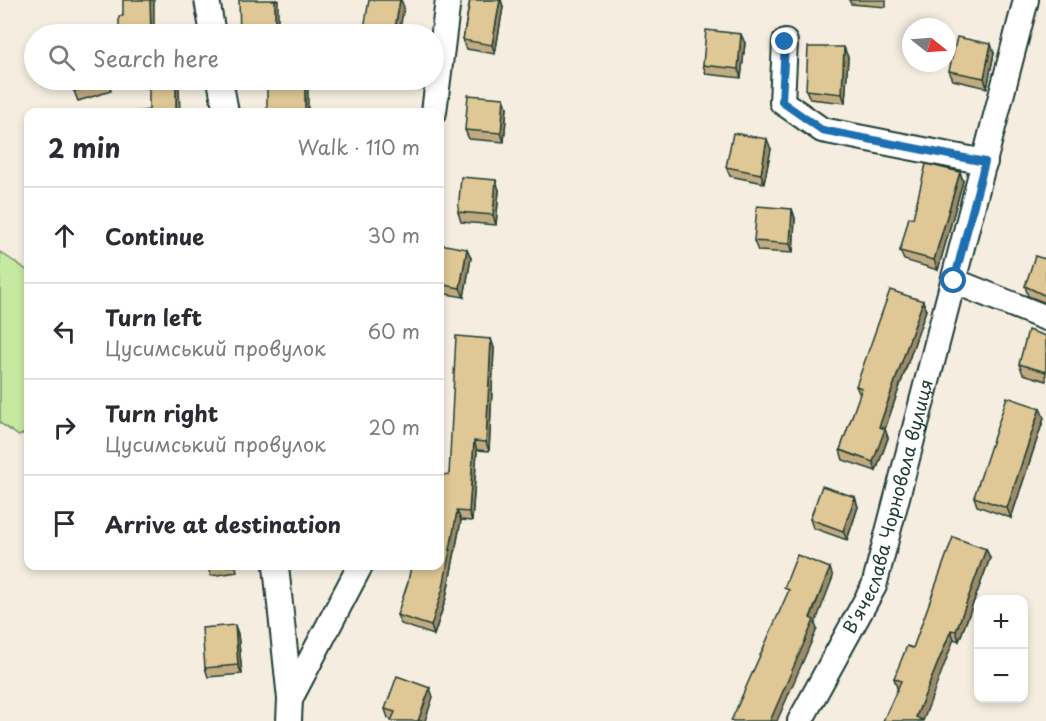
<!DOCTYPE html>
<html lang="en">
<head>
<meta charset="utf-8">
<style>
  :root { --surface:#fff; --page:#f2f2f3; --text:#2b2b33; --muted:#7c7c81; --line:#e1e1e2 }
  body { margin:0; font-family:"Playpen Sans",sans-serif; background:var(--page); color:var(--text) }
  .controls { position:absolute; right:18px; bottom:18px; display:grid; overflow:hidden; border-radius:12px; box-shadow:0 3px 9px #0003 }
  .controls button { width:54px; height:54px; display:grid; place-items:center; padding:0; border:0; border-bottom:2px solid var(--line); background:var(--surface); color:var(--text); font:30px sans-serif }
  .compass { position:absolute; left:902px; top:18px; width:54px; height:54px; border-radius:50%; background:var(--surface); box-shadow:0 3px 9px #0003; rotate:107deg }
  .stop { position:absolute; width:18px; height:18px; margin:-14px; border:4px solid #1f6fb2; border-radius:50%; background:#fff }
  .stop.end { background:#1f6fb2; border-color:#fff; box-shadow:0 2px 6px #0008 }
  .list { margin:0; padding:0; list-style:none }
  h2 { display:flex; justify-content:space-between; align-items:center; height:78px; margin:0; padding:0 24px; font-size:26px }
  h2 small { font-size:20px; font-weight:400; color:var(--muted) }
  .list li { display:grid; grid-template-columns:39px 1fr auto; gap:18px; align-items:center; box-sizing:border-box; height:96px; padding:0 24px; border-top:2px solid var(--line) }
  .list b { display:block; font-size:22px; white-space:nowrap }
  .list p { margin:0; font-size:20px; white-space:nowrap; color:var(--muted) }
  .list em { font-size:20px; font-style:normal; color:var(--muted) }
  .icon { flex:none; width:33px; height:33px; fill:none; stroke:currentColor; stroke-width:2; stroke-linecap:round; stroke-linejoin:round }
  .map { position:relative; flex:none; width:1046px; height:721px; overflow:hidden }
  .search { position:absolute; background:var(--surface); box-shadow:0 3px 9px #0003; left:24px; top:24px; width:420px; height:66px; display:flex; align-items:center; gap:15px; box-sizing:border-box; padding:0 21px; border-radius:33px; color:var(--muted); font-size:22px }
  .panel { position:absolute; background:var(--surface); box-shadow:0 3px 9px #0003; left:24px; top:108px; width:420px; height:462px; border-radius:12px }
  .map>svg:first-child { display:block }
  .green { fill:#c6e9a2; stroke:#72936b; stroke-width:1.5 }
  .lines { fill:none; stroke-linecap:round; stroke-linejoin:round }
  .minor-casing { stroke:#1f3d34; stroke-width:28 }
  .minor { stroke:#fff; stroke-width:24 }
  .wall { fill:#c0ab81; stroke:#1f3d34; stroke-width:1.5 }
  .shaded-wall { fill:#9c8b69; stroke:#1f3d34; stroke-width:1.5 }
  .building { fill:#dfc796; stroke:#1f3d34; stroke-width:1.5 }
  .route { stroke:#1f6fb2; stroke-width:8 }
  .labels { text-anchor:middle; stroke-width:4.5; stroke-linejoin:round; paint-order:stroke }
  .street-label { font-size:18px; fill:#1f3d34; stroke:#fff }
</style>
</head>
<body>
<div class="map">
<svg width="1046" height="721" viewBox="0 0 1046 721">
  <rect width="100%" height="100%" fill="#f5eee0"/>
  <filter id="ink" filterUnits="userSpaceOnUse"><feTurbulence type="fractalNoise" baseFrequency=".0167" numOctaves="2"/><feDisplacementMap in="SourceGraphic" scale="12" xChannelSelector="R" yChannelSelector="G"/><feConvolveMatrix kernelMatrix="1 2 1 2 8 2 1 2 1" color-interpolation-filters="sRGB"/></filter>
  <g filter="url(#ink)">
    <polygon class="green" points="0,252 28,271 28,431 19,436 0,423"/>
    <g class="lines">
      <g class="minor-casing">
        <g id="minor">
          <polyline points="207,0 213,34"/>
          <polyline points="785,42 782,102 822,130 985,162"/>
          <polyline points="220,80 226,112"/>
          <polyline points="434,112 448,0"/>
          <polyline points="954,281 1046,318"/>
          <polyline points="276,566 290,699"/>
          <polyline points="289,721 290,699 360,566"/>
          <path id="s1" d="M800 721 874 586 1026 0"/>
        </g>
      </g>
      <use href="#minor" class="minor"/>
    </g>
    <g class="wall">
      <polygon points="470,0 501,0 503,7 495,54 467,49 463,40"/>
      <polygon points="849,0 886,0 886,7 851,4"/>
      <polygon points="745,43 741,78 706,74 703,65"/>
      <polygon points="994,53 987,88 953,80 949,71"/>
      <polygon points="848,57 845,103 810,99 806,90"/>
      <polygon points="108,80 111,91 78,101 74,91"/>
      <polygon points="507,107 504,142 469,139 465,130"/>
      <polygon points="771,149 764,183 730,176 726,167"/>
      <polygon points="960,172 963,181 938,270 904,260 900,251 913,218"/>
      <polygon points="499,190 496,225 461,222 458,212"/>
      <polygon points="792,209 795,218 793,253 758,251 754,241"/>
      <polygon points="440,249 471,258 464,297 440,293"/>
      <polygon points="1046,254 1046,303 1028,296 1025,286 1045,259"/>
      <polygon points="923,301 926,310 885,429 888,438 876,471 843,460 840,450 860,395 856,386"/>
      <polygon points="1046,336 1046,381 1023,374 1019,364"/>
      <polygon points="491,339 494,348 489,451 477,450 472,521 461,520 446,598 434,635 401,624 397,615 440,566 449,475"/>
      <polygon points="1044,418 1011,518 977,506 974,497"/>
      <polygon points="855,497 858,507 847,540 813,528 810,519"/>
      <polygon points="986,549 990,558 959,641 954,639 898,688 897,688 894,678 913,648"/>
      <polygon points="207,566 236,566 237,572 211,576"/>
      <polygon points="238,634 242,674 208,677 205,668"/>
      <polygon points="433,697 392,720 388,718 385,709"/>
    </g>
    <g class="shaded-wall">
      <polygon points="150,0 154,0 154,34 151,34"/>
      <rect x="275" y="0" width="3" height="34"/>
      <polygon points="400,0 401,0 404,7 399,34 394,34"/>
      <polygon points="500,0 501,0 503,7 495,54 492,45"/>
      <polygon points="741,34 745,43 741,78 738,69"/>
      <polygon points="991,44 994,53 987,88 984,78"/>
      <polygon points="844,47 848,57 845,103 842,94"/>
      <polygon points="176,80 179,88 180,112 176,112"/>
      <rect x="305" y="80" width="3" height="32"/>
      <polygon points="504,98 507,107 504,142 501,133"/>
      <polygon points="767,139 771,149 764,183 761,174"/>
      <polygon points="960,172 963,181 938,270 934,260"/>
      <polygon points="496,180 499,190 496,225 493,215"/>
      <polygon points="792,209 795,218 793,253 790,244"/>
      <polygon points="467,249 471,258 464,297 460,288"/>
      <polygon points="923,301 926,310 885,429 888,438 876,471 873,462 879,427"/>
      <polygon points="491,339 494,348 489,451 486,442"/>
      <polygon points="1040,408 1044,418 1011,518 1007,508"/>
      <polygon points="474,441 477,450 472,521 469,512"/>
      <polygon points="855,497 858,507 847,540 843,531"/>
      <polygon points="457,511 461,520 446,598 434,635 431,626"/>
      <polygon points="986,549 990,558 959,641 956,631"/>
      <polygon points="830,568 833,577 815,624 817,629 777,721 770,721"/>
      <polygon points="235,625 238,634 242,674 238,665"/>
      <polygon points="951,630 954,639 923,721 918,721 916,717"/>
      <polygon points="430,688 433,697 425,721 418,721"/>
    </g>
    <g class="building">
      <polygon points="123,0 150,0 151,34 119,34 119,16 123,16"/>
      <polygon points="239,0 275,0 275,34 240,34"/>
      <polygon points="369,0 400,0 394,34 363,34"/>
      <polygon points="470,0 500,0 492,45 463,40"/>
      <polygon points="706,30 741,34 738,69 703,65"/>
      <polygon points="957,37 991,44 984,78 949,71"/>
      <polygon points="808,47 844,47 842,94 806,90"/>
      <polygon points="71,80 107,80 108,82 74,91"/>
      <polygon points="149,80 176,80 176,112 136,112 149,110"/>
      <rect x="267" y="80" width="38" height="32"/>
      <polygon points="468,95 504,98 501,133 465,130"/>
      <polygon points="733,133 767,139 761,174 726,167"/>
      <polygon points="926,164 960,172 934,260 900,251 909,217 913,218"/>
      <polygon points="461,177 496,180 493,215 458,212"/>
      <polygon points="757,206 792,209 790,244 754,241"/>
      <polygon points="440,244 467,249 460,288 440,284"/>
      <polygon points="1046,254 1046,296 1025,286 1035,256 1045,259"/>
      <polygon points="890,290 923,301 879,427 885,429 873,462 840,450 862,388 856,386"/>
      <polygon points="1028,330 1046,336 1046,372 1019,364"/>
      <polygon points="456,336 491,339 486,442 474,441 469,512 457,511 443,588 431,626 397,615 408,582 411,566 440,566 440,474 449,475"/>
      <polygon points="1007,397 1040,408 1007,508 974,497"/>
      <polygon points="822,486 855,497 843,531 810,519"/>
      <polygon points="953,537 986,549 956,631 951,630 916,717 922,720 921,721 883,721 901,681 894,678 907,646 913,648"/>
      <polygon points="797,555 830,568 810,618 814,620 770,721 731,721 789,590 784,588"/>
      <polygon points="235,625 238,665 205,668 202,628"/>
      <polygon points="397,676 430,688 418,721 391,721 395,712 385,709"/>
    </g>
  </g>
  <g class="lines" filter="url(#ink)">
    <polyline class="route" points="785,42 782,102 822,130 985,162 954,281"/>
  </g>
  <g class="labels">
    <g class="street-label">
      <text dy="6" stroke="none"><textPath href="#s1" startOffset="234">В'ячеслава Чорновола вулиця</textPath></text>
    </g>
  </g>
</svg>
<div class="controls">
<button>+</button>
<button>−</button>
</div>
<svg class="compass" viewBox="-18 -18 36 36"><path d="M0-13l5 13h-10z" fill="#e53935"/><path d="M0 13l5-13h-10z" fill="#7c7c81"/></svg>
<div class="stop" style="left:954px;top:281px"></div>
<div class="stop end" style="left:785px;top:42px"></div>
<div class="search"><svg class="icon" aria-label="search" viewBox="0 0 24 24"><circle cx="10" cy="10" r="6"/><path d="M15 15l6 6"/></svg>Search here</div>
<section class="panel">
<h2>2 min<small>Walk · 110 m</small></h2>
<ul class="list">
<li><svg class="icon" aria-label="ahead" viewBox="0 0 24 24"><path d="M12 20V5M6 11l6-6 6 6"/></svg><div><b>Continue</b></div><em>30 m</em></li>
<li><svg class="icon" aria-label="left" viewBox="0 0 24 24"><path d="M17 20v-9H6M10 6l-5 5 5 5"/></svg><div><b>Turn left</b><p>Цусимський провулок</p></div><em>60 m</em></li>
<li><svg class="icon" aria-label="right" viewBox="0 0 24 24"><path d="M7 20v-9h11M14 6l5 5-5 5"/></svg><div><b>Turn right</b><p>Цусимський провулок</p></div><em>20 m</em></li>
<li><svg class="icon" aria-label="arrive" viewBox="0 0 24 24"><path d="M6 21V4h12l-3 4 3 4H6"/></svg><div><b>Arrive at destination</b></div></li>
</ul>
</section>
</div>
</body>
</html>
